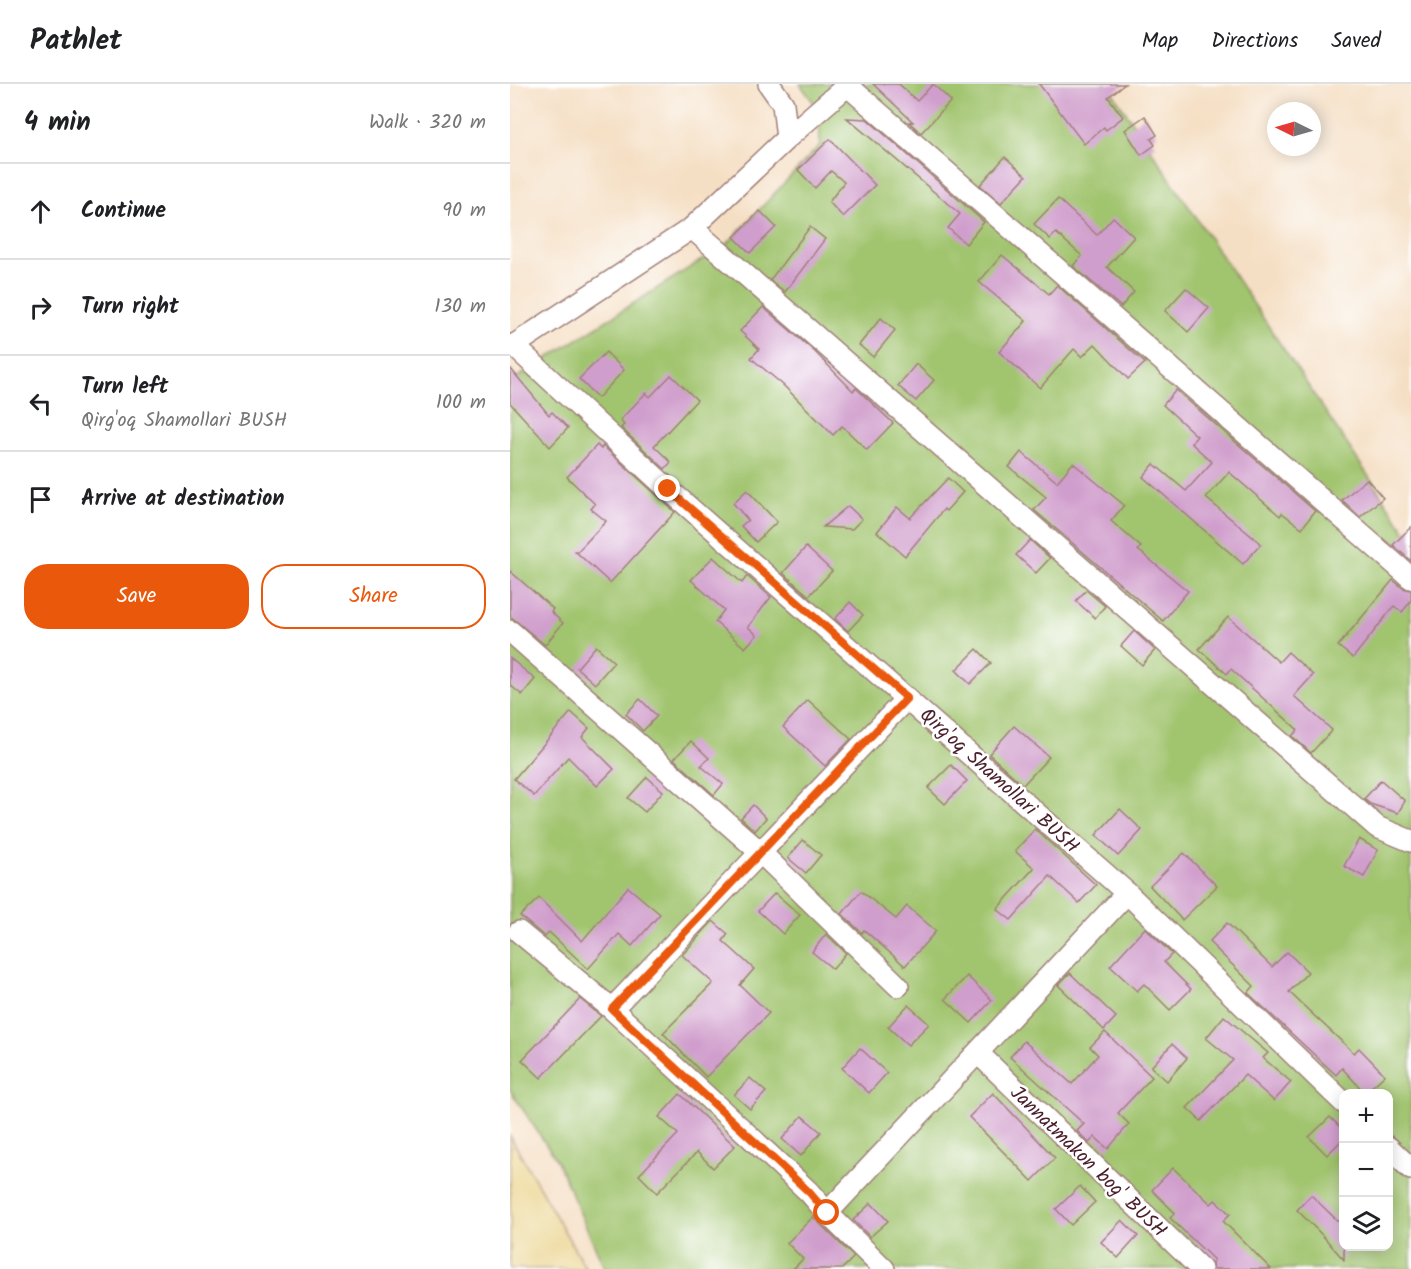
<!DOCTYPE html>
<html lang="en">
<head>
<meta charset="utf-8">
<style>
  :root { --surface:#fff; --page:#f2f2f2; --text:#202124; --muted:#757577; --line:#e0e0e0; --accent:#ea580c }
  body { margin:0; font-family:Kalam,sans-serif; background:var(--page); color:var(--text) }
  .controls { position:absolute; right:18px; bottom:18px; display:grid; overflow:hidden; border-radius:12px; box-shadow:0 3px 15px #0003 }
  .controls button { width:54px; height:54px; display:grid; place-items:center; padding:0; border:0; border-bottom:2px solid var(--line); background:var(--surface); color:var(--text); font:30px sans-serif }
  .compass { position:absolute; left:757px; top:18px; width:54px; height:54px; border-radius:50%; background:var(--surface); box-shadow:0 3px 15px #0003; rotate:275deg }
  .stop { position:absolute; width:18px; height:18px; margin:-14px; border:4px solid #ea580c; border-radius:50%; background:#fff }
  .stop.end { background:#ea580c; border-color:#fff; box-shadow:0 2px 6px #0008 }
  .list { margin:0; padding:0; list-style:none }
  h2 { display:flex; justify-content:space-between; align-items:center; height:78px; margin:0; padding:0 24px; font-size:26px }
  h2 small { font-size:20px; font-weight:400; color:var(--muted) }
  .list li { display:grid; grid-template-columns:39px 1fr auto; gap:18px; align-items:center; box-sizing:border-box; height:96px; padding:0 24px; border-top:2px solid var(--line) }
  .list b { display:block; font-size:22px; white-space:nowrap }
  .list p { margin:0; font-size:20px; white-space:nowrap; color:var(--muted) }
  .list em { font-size:20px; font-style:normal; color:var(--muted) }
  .actions { display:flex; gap:12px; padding:18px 24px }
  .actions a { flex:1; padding:14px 0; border:2px solid var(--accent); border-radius:24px; text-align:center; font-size:21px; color:var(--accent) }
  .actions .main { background:var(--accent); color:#fff }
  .icon { flex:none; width:33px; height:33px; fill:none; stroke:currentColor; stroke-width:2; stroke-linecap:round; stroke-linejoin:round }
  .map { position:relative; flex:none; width:901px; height:1185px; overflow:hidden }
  header { display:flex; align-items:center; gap:36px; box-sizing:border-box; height:84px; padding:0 30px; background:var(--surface); border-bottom:2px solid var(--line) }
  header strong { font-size:28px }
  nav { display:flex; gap:33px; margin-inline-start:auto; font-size:21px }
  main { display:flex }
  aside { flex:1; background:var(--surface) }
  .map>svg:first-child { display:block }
  .green { fill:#a1c46e; stroke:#76724c; stroke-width:1.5; fill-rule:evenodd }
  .sand { fill:#eeda9e; stroke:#9c7c64; stroke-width:1.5 }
  .building { fill:#d09ecc }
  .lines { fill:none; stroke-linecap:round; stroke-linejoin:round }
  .street-casing { stroke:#a07f78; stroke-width:24 }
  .street { stroke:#fff; stroke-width:21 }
  .route { stroke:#ea580c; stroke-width:8 }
  .labels { text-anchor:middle; stroke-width:5; stroke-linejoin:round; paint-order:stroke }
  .street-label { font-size:20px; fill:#4a1f2b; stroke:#fff }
</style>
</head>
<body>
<header>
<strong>Pathlet</strong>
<nav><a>Map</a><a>Directions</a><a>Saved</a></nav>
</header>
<main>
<aside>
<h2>4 min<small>Walk · 320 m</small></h2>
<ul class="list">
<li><svg class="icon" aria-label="ahead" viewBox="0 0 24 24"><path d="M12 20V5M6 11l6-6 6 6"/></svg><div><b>Continue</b></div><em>90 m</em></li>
<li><svg class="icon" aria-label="right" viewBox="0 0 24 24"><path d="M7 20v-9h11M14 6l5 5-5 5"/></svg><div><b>Turn right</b></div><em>130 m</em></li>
<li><svg class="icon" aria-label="left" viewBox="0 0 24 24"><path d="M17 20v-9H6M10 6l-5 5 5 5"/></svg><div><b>Turn left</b><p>Qirg'oq Shamollari BUSH</p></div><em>100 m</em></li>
<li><svg class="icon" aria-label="arrive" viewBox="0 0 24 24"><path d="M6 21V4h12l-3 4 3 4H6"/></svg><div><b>Arrive at destination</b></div></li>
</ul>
<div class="actions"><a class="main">Save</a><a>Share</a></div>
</aside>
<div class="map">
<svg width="901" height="1185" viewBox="0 0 901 1185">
  <rect width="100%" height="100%" fill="#fff"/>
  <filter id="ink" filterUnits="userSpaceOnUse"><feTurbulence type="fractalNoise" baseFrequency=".0167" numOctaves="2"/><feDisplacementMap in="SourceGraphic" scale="12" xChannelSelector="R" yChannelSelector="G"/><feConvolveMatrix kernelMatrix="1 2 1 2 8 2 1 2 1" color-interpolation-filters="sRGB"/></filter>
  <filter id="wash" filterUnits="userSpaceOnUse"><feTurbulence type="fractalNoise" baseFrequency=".008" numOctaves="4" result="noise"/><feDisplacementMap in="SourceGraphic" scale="24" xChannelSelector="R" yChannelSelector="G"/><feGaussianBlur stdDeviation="1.35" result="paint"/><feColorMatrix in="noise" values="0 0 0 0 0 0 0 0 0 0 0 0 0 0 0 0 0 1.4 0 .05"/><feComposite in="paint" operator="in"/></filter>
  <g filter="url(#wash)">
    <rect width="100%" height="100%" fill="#f5dfc4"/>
    <path class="green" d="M290 0H597L901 456V1185H95L47 1077 0 1006V298L217 160 310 61 309 26ZM834 1010H878V1162H834Z"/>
    <polygon class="sand" points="0,1052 76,1185 0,1185"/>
    <g id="blocks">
      <g class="building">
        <polygon points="363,0 389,0 407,17 423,0 441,17 411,49 399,38 403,38"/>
        <polygon points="529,0 615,0 598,13 613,33 596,46 594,43 574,60"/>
        <polygon points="635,32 647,51 641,55 645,61 631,71 615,46"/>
        <polygon points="337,34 357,35 474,138 456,160 438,144 450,130"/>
        <polygon points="320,55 365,101 333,133 319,118 334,98 321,87 305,104 288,86"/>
        <polygon points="495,73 516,92 491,119 470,101"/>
        <polygon points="548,115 587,151 603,133 624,153 597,183 624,208 611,223 563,182 572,172 546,149 540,155 524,140"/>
        <polygon points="250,127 266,143 240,169 224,153"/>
        <polygon points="300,143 315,155 275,208 260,196"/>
        <polygon points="492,171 539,210 547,201 635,279 618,295 585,260 572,273 564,265 530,304 489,268 516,237 469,198"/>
        <polygon points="676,204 699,224 678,248 655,227"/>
        <polygon points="253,223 305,268 343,307 346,304 383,339 357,366 332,342 323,351 273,301 241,274 249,265 230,247"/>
        <polygon points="371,234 385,246 363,273 349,261"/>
        <polygon points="96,268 114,286 88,314 69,295"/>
        <polygon points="406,280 424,296 406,317 388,302"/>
        <polygon points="0,284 39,331 42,328 58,344 40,363 0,319"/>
        <polygon points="161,291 187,316 144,362 161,378 155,385 111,344 114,341 110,336 136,309 140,313"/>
        <polygon points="666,306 805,427 792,444 772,429 770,432 719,388 696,414 751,460 733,480 633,393 644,380 676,407 702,378 681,359 687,352 653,321"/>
        <polygon points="87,361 91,365 93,362 165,428 100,499 65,467 68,467 96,437 81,425 85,420 57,393"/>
        <polygon points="511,368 547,398 563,379 614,421 601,437 631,463 628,466 678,507 653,537 524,426 536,413 499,383"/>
        <polygon points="438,394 453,408 436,427 434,425 395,472 367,448 387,423 400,434"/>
        <polygon points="857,395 873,414 850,433 832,416"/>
        <polygon points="237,406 267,438 246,458 231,442 238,436 223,419"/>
        <polygon points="338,422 352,435 342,445 313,443"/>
        <polygon points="901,443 901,477 883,461"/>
        <polygon points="520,456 540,474 526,489 506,471"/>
        <polygon points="296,463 322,487 299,512 273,489"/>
        <polygon points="203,473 232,499 237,492 261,513 238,543 247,551 235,564 205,538 214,526 181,496"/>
        <polygon points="0,487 43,525 41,528 53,539 35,561 0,532"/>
        <polygon points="883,496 893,504 901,506 901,517 892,528 884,522 843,574 828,562"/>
        <polygon points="576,506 595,522 585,534 566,517"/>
        <polygon points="340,518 353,531 338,547 325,535"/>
        <polygon points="718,533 769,578 778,568 803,591 784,612 822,646 801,669 782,652 788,646 721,585 717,590 689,565"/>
        <polygon points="624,547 645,566 632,581 611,562"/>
        <polygon points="86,562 104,578 85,600 67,584"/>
        <polygon points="467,565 481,579 460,600 446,586"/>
        <polygon points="0,574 25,595 12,611 0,601"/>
        <polygon points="130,615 147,632 133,647 116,630"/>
        <polygon points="298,616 341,655 315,682 273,643"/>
        <polygon points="61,628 79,644 72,653 104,685 87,702 58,673 24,712 4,695"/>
        <polygon points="504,642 539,673 513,701 479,670"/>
        <polygon points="181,657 199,674 191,682 213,700 204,711 164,675"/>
        <polygon points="441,681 457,697 435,720 418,704"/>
        <polygon points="137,693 153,707 135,728 118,714"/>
        <polygon points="871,696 895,717 888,729 860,720 854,715"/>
        <polygon points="243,721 256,734 245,747 231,734"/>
        <polygon points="610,725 632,746 608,772 586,751"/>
        <polygon points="525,745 586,801 569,819 540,792 501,836 487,825 524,784 505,767"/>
        <polygon points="849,755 868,766 854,793 834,782"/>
        <polygon points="293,756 311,771 296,789 278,774"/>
        <polygon points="674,769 707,802 672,836 640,802"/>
        <polygon points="118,803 150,830 122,862 109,850 78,885 39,848 35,853 10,832 29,814 72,857"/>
        <polygon points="351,807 386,835 397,822 426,847 395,882 354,846 352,849 332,830"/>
        <polygon points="265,809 290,831 273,850 248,827"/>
        <polygon points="203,837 218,850 213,857 244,885 230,901 259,929 196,993 153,949 203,899 172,871"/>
        <polygon points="717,839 762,883 777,868 798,888 779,908 844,969 849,964 875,991 855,1009 832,984 826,991 738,909 744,902 699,858"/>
        <polygon points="635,844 662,870 654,878 681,905 660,926 634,900 627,907 600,882"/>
        <polygon points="316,850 336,869 323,885 302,868"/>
        <polygon points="560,889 606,933 594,946 548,901"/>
        <polygon points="457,892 482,916 461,939 435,915"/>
        <polygon points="70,915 91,932 31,994 12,976"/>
        <polygon points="398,921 419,940 398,961 378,943"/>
        <polygon points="714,932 758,969 753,974 781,998 764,1017 735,991 691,1037 677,1024 723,976 696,954"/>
        <polygon points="595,948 642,993 608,1029 619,1040 598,1065 585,1053 579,1059 567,1047 574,1040 500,973 514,957 562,1000 588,971 580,963"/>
        <polygon points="662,960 677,974 657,997 641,983"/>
        <polygon points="350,964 377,989 359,1009 332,984"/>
        <polygon points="240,994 256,1008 240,1025 224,1011"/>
        <polygon points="483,1009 545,1074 522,1097 459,1033"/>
        <polygon points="170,1010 225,1062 203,1084 187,1068 147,1109 129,1091 168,1050 149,1033"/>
        <polygon points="292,1032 311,1048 291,1072 272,1055"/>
        <polygon points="820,1033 834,1047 834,1054 817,1071 799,1053"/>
        <polygon points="663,1084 701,1120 705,1116 720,1130 713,1137 761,1185 703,1185 702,1179 704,1176 660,1134 665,1129 642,1106"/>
        <polygon points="570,1102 585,1118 561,1141 546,1125"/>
        <polygon points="801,1111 834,1143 834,1176 813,1152 787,1126"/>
        <polygon points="361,1119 378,1137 360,1153 343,1136"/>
        <polygon points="303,1133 344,1173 332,1185 283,1185 293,1175 277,1159"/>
        <polygon points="612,1136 628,1152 608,1174 591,1158"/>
      </g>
    </g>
  </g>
  <g filter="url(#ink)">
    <use href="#blocks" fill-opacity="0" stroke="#a07f78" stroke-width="1.5"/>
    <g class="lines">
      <g class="street-casing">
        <g id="street">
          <polyline points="259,0 273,20 277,54"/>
          <polyline points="338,2 901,494"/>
          <polyline points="182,144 867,743 901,757"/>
          <polyline points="3,261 158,405 617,809 834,1019"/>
          <polyline points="0,264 182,144 277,54 339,0"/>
          <polyline points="0,547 250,768 388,902"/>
          <polyline points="9,848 102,925 207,1022 299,1108 317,1129 374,1185"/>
          <polyline points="102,925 397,614"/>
          <polyline points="468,969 691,1185"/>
          <polyline points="878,1063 901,1085"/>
          <polyline points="317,1129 617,809"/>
        </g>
      </g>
      <use href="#street" class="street"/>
    </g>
  </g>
  <g class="lines" filter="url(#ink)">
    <polyline class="route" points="158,405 397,614 102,925 299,1108 317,1129"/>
  </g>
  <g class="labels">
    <g class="street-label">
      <text transform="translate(490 696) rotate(42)" y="7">Qirg'oq Shamollari BUSH</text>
      <text transform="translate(579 1077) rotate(44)" y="7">Jannatmakon bog' BUSH</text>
    </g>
  </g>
</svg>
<div class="controls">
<button>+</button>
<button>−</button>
<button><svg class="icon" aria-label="layers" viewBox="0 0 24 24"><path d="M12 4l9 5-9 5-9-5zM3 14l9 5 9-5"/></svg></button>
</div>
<svg class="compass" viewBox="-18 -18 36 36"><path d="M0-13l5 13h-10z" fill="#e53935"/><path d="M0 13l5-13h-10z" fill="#757577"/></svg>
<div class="stop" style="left:317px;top:1129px"></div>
<div class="stop end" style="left:158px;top:405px"></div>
</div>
</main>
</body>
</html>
